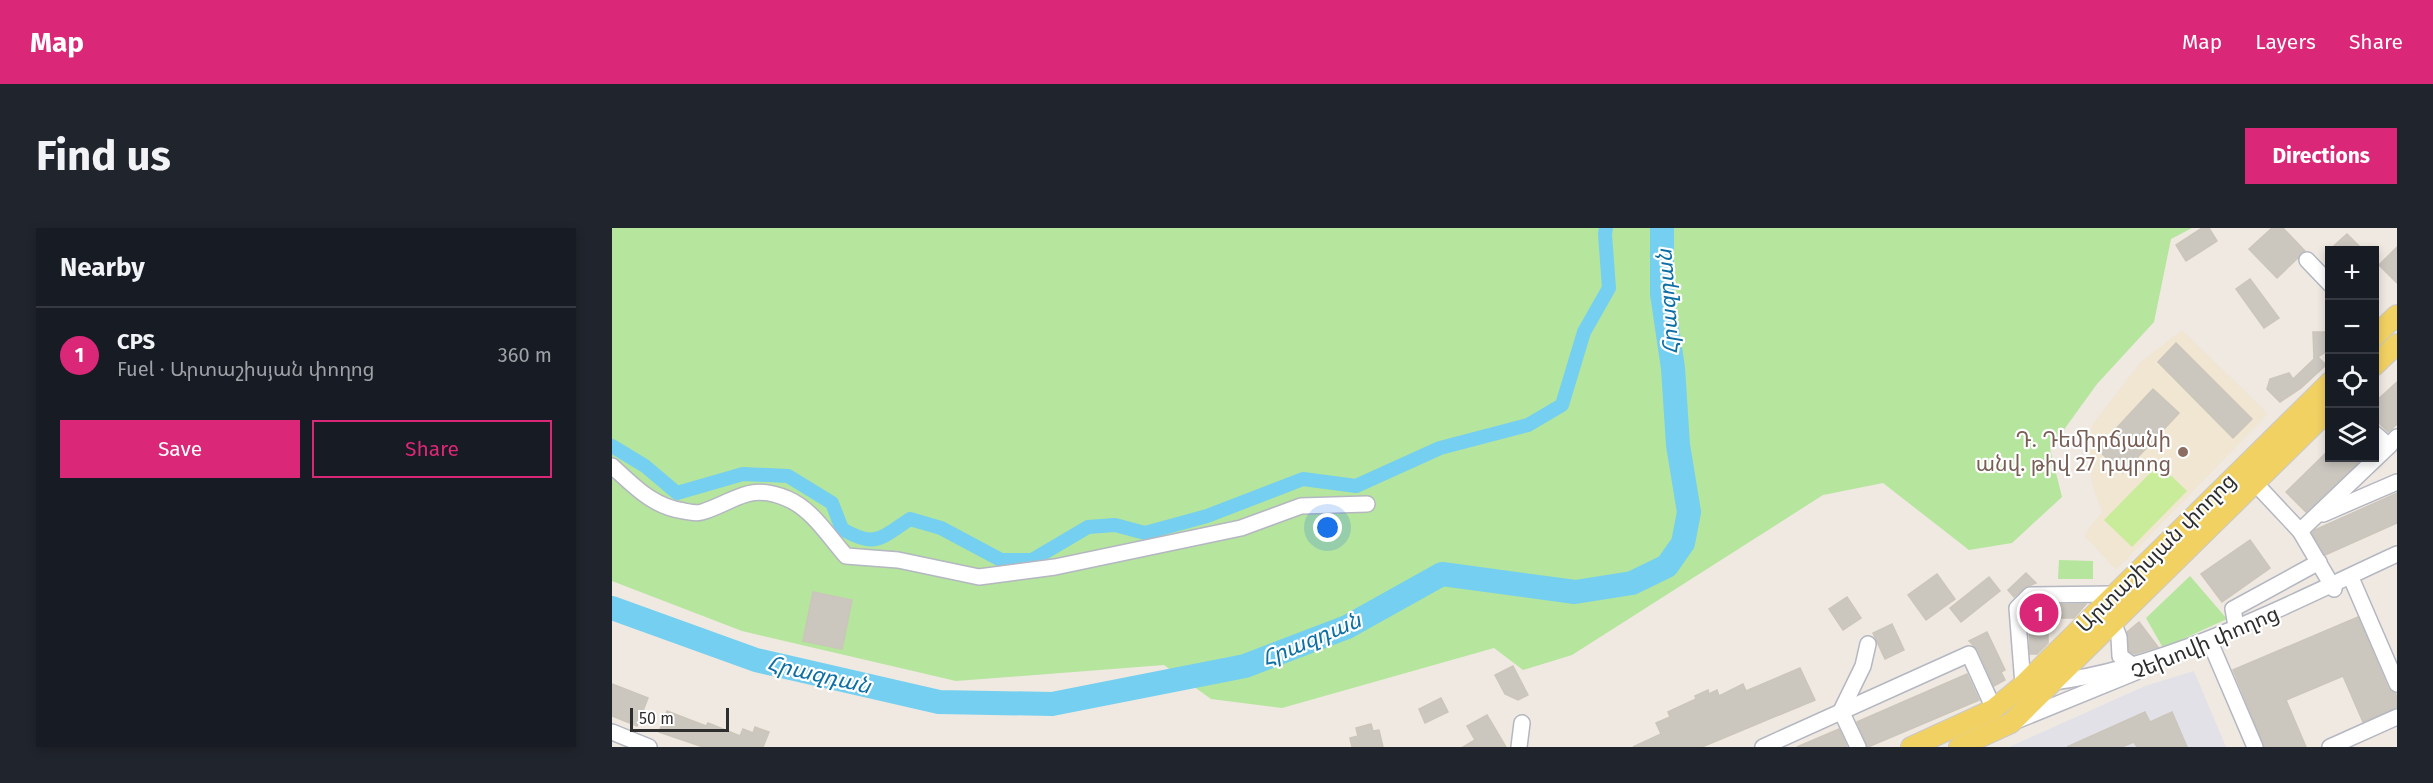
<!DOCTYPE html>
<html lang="en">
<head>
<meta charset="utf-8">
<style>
  :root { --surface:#171b24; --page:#20242c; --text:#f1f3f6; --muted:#9ea1a6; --line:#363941; --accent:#db2777 }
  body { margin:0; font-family:"Fira Sans","Noto Sans Armenian",sans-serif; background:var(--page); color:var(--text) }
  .controls { position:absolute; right:18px; top:18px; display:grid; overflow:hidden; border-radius:0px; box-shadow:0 3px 9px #0003 }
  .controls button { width:54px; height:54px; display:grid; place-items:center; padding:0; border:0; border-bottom:2px solid var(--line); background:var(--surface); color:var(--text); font:30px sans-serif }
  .scale { position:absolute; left:18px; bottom:15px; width:99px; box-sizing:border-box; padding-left:6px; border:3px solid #2e2e2e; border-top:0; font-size:16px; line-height:21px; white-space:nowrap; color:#2e2e2e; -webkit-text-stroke:4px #fff; paint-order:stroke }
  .you { position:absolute; left:716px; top:300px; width:21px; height:21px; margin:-15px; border:4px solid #fff; border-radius:50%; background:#1a73e8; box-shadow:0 0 0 9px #1a73e833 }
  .badge { display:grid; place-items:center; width:39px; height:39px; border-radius:50%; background:var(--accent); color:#fff; font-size:20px; font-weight:700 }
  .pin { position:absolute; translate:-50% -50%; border:3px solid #fff; box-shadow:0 2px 6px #0006 }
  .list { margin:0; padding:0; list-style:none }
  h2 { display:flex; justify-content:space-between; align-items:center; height:78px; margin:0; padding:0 24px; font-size:26px }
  h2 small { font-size:20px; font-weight:400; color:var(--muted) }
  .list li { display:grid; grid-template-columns:39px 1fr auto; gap:18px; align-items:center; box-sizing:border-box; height:96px; padding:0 24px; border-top:2px solid var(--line) }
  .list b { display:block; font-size:22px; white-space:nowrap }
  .list p { margin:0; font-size:20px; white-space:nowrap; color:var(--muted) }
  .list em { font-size:20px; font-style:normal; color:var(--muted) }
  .actions { display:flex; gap:12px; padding:18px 24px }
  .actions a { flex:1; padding:14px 0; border:2px solid var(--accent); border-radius:0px; text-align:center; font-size:21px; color:var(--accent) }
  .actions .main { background:var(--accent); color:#fff }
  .icon { flex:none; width:33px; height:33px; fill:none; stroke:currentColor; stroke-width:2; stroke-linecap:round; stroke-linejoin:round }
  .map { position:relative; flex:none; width:1785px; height:519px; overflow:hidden; border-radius:0px }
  header { display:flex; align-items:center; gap:36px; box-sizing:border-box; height:84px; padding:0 30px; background:var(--accent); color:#fff }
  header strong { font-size:28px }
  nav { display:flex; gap:33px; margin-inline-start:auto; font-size:21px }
  .intro { display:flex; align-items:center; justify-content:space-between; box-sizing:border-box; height:144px; padding:0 36px }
  h1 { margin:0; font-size:42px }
  .button { padding:15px 27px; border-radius:0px; background:var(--accent); color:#fff; font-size:21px; font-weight:700 }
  main { display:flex; gap:36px; padding:0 36px }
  aside { flex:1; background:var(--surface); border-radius:0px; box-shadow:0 3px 9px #0003 }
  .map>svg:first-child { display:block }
  .industrial { fill:#e3e1e8 }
  .education { fill:#f0e6d1 }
  .green { fill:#b6e59e }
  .pitch { fill:#c9ec9a }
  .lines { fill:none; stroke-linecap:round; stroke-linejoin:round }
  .canal { stroke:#75cff0; stroke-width:14 }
  .river { stroke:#75cff0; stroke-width:24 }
  .building { fill:#cbc7bf; stroke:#cbc5ba; stroke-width:1.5 }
  .minor-casing { stroke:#b4b7c1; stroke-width:18 }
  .major-casing { stroke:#c9c9c9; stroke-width:22 }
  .minor { stroke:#fff; stroke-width:15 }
  .major { stroke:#f2d163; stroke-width:20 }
  .education-dot { fill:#8d6e63; stroke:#fff; stroke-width:2 }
  .labels { text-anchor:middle; stroke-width:4.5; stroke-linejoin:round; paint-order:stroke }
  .education-label { font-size:21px; fill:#785e54; stroke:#fff; text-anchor:end }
  .street-label { font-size:21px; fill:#2e2e2e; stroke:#fff }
  .water-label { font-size:22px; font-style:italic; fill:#0d6fa3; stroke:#fff }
</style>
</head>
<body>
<header>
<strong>Map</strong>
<nav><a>Map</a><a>Layers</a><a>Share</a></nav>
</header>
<div class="intro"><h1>Find us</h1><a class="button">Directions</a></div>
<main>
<aside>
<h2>Nearby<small></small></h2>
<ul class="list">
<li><span class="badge">1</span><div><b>CPS</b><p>Fuel · Արտաշիսյան փողոց</p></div><em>360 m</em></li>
</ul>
<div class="actions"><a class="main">Save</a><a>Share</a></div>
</aside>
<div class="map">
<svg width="1785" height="519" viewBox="0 0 1785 519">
  <rect width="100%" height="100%" fill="#efe9e1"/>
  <polygon class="industrial" points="1582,443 1614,519 1397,519 1533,458"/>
  <polygon class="education" points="1570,102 1656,186 1504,342 1472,307 1490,284 1481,259 1475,227 1480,197 1529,134"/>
  <g class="green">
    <polygon points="0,0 1580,0 1559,11 1542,94 1485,156 1438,221 1450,269 1400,315 1357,322 1271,255 1211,267 960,427 911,442 882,420 670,480 599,471 552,437 344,453 130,403 0,353"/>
    <polygon points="1447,332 1481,333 1481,351 1446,351"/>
    <polygon points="1578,348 1615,391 1551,420 1534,390"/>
  </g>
  <polygon class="pitch" points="1547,236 1575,263 1520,319 1492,292"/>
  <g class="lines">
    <path class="canal" d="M0 218 33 238 65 265 131 246 176 248 220 275 230 301C263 320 268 311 298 291L329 300 389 332H420L476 299 503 297 533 305 595 288 691 251 744 258 828 220 916 197 950 177 972 104 997 60 993 6 994 0"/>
    <polyline class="river" points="0,380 144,432 327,474 440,476 633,438 735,399 830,346 963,364 1020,355 1055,338 1071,315 1077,284 1066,217 1061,140 1050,66 1050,0"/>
  </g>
  <g class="building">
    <polygon points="1590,0 1597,0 1605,13 1574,33 1564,17"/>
    <polygon points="1660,0 1671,0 1693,23 1665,50 1637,21"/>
    <polygon points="1735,6 1751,22 1718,22 1726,14"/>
    <polygon points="1785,19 1785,55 1767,37"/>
    <polygon points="1638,51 1667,90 1652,100 1624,61"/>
    <polygon points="1701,104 1718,104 1718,121 1706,129 1714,137 1689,160 1668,174 1655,161 1658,151 1677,145 1681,151 1702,131"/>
    <polygon points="1564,115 1640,191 1621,210 1546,134"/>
    <polygon points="1785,154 1785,196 1776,204 1762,190 1762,175"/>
    <polygon points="1541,161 1567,185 1511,245 1485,221"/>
    <polygon points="1718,221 1718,230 1751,230 1694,284 1674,264"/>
    <polygon points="1785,265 1785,295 1713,327 1700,305 1703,302"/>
    <polygon points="1638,312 1658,340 1610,374 1589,346"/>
    <polygon points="1414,345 1424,355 1412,360 1402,369 1396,362"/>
    <polygon points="1325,346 1343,371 1314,392 1296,367"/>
    <polygon points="1377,349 1388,363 1349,394 1338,380"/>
    <polygon points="201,364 240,372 230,421 191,413"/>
    <polygon points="1235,369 1249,390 1231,402 1217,381"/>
    <polygon points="1474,376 1462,390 1436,390 1436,415 1425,426 1418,426 1417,382 1422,377"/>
    <polygon points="1746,389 1776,460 1784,466 1785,479 1751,494 1731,448 1674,472 1694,519 1653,519 1621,442"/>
    <polygon points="1527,394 1546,419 1522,426 1517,423 1515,404"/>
    <polygon points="1280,396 1292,422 1273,431 1261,405"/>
    <polygon points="1375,404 1393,442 1389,444 1393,452 1382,458 1366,422 1357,413"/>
    <polygon points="901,438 916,467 906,472 893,466 883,447"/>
    <polygon points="1188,440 1203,472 1090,519 1021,519 1049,506 1044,495 1058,489 1056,484 1084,471 1083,468 1096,462 1097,466 1105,462 1107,468 1131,456 1134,463"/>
    <polygon points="1355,446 1367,472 1256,519 1245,494"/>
    <polygon points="0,456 36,470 25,498 0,488"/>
    <polygon points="829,470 836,484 813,495 807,481"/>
    <polygon points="55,483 94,498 96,495 128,508 131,501 141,505 143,499 157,504 151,519 91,519 47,504"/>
    <polygon points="1533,484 1538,494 1560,484 1575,519 1525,519 1522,514 1510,519 1455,519"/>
    <polygon points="875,487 894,519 851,519 863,512 855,498"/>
    <polygon points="759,496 761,503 767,502 771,519 740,519 738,510 746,508 744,500"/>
    <polygon points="1227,501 1235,519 1185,519"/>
  </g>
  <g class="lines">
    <g class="minor-casing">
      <g id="minor">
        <polyline points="1695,32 1718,56"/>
        <polyline points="1762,205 1777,218 1785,209"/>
        <path d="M0 238C22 258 41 279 72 283 77 284 84 286 90 284 125 273 136 254 176 271 201 282 217 309 234 328L286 332 367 349 443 339 629 300 689 278 755 276"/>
        <polyline points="1643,255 1688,303 1722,361"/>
        <polyline points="1711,286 1785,254"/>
        <polyline points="1688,303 1777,218"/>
        <polyline points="1740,352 1785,456"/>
        <path d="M1502 366 1418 367 1405 380 1411 457C1537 450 1672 378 1785 326"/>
        <polyline points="1501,394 1507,409 1508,428 1520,437"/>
        <polyline points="1624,398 1621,381 1707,334"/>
        <polyline points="1598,414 1643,519"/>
        <polyline points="1404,493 1524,444"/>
        <polyline points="0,504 37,519"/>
        <polyline points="907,519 910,495"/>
        <polyline points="1151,519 1357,426 1382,481"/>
        <polyline points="1246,519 1229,483 1251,438 1256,416"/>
        <polyline points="1718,519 1785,489"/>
      </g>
    </g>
    <g class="major-casing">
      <g id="major">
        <polyline points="1762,109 1785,87"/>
        <polyline points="1762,138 1785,116"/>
        <polyline points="1299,519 1382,481 1411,457 1718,154"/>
        <polyline points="1347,519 1399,495 1718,181"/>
      </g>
    </g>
    <use href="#minor" class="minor"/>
    <use href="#major" class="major"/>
  </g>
  <circle class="education-dot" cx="1571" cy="224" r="6"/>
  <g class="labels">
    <g class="education-label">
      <text x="1559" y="219">Դ. Դեմիրճյանի<tspan x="1559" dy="24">անվ. թիվ 27 դպրոց</tspan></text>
    </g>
    <g class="street-label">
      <text transform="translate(1544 325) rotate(-45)" y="7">Արտաշիսյան փողոց</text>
      <text transform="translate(1593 415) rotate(-23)" y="7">Չեխովի փողոց</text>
    </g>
    <g class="water-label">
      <text transform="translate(1055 74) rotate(-94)" y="8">Հրազդան</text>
      <text transform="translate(699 411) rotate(-23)" y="8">Հրազդան</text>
      <text transform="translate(207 446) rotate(13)" y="8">Հրազդան</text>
    </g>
  </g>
</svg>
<div class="controls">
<button>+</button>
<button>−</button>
<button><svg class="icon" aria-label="locate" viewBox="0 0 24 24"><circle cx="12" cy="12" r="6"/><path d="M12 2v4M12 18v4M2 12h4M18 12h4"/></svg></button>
<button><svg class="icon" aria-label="layers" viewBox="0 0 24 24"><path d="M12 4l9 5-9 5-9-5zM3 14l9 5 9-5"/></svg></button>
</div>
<div class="scale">50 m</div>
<div class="you"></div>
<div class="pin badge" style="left:1427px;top:385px">1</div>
</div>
</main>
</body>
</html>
